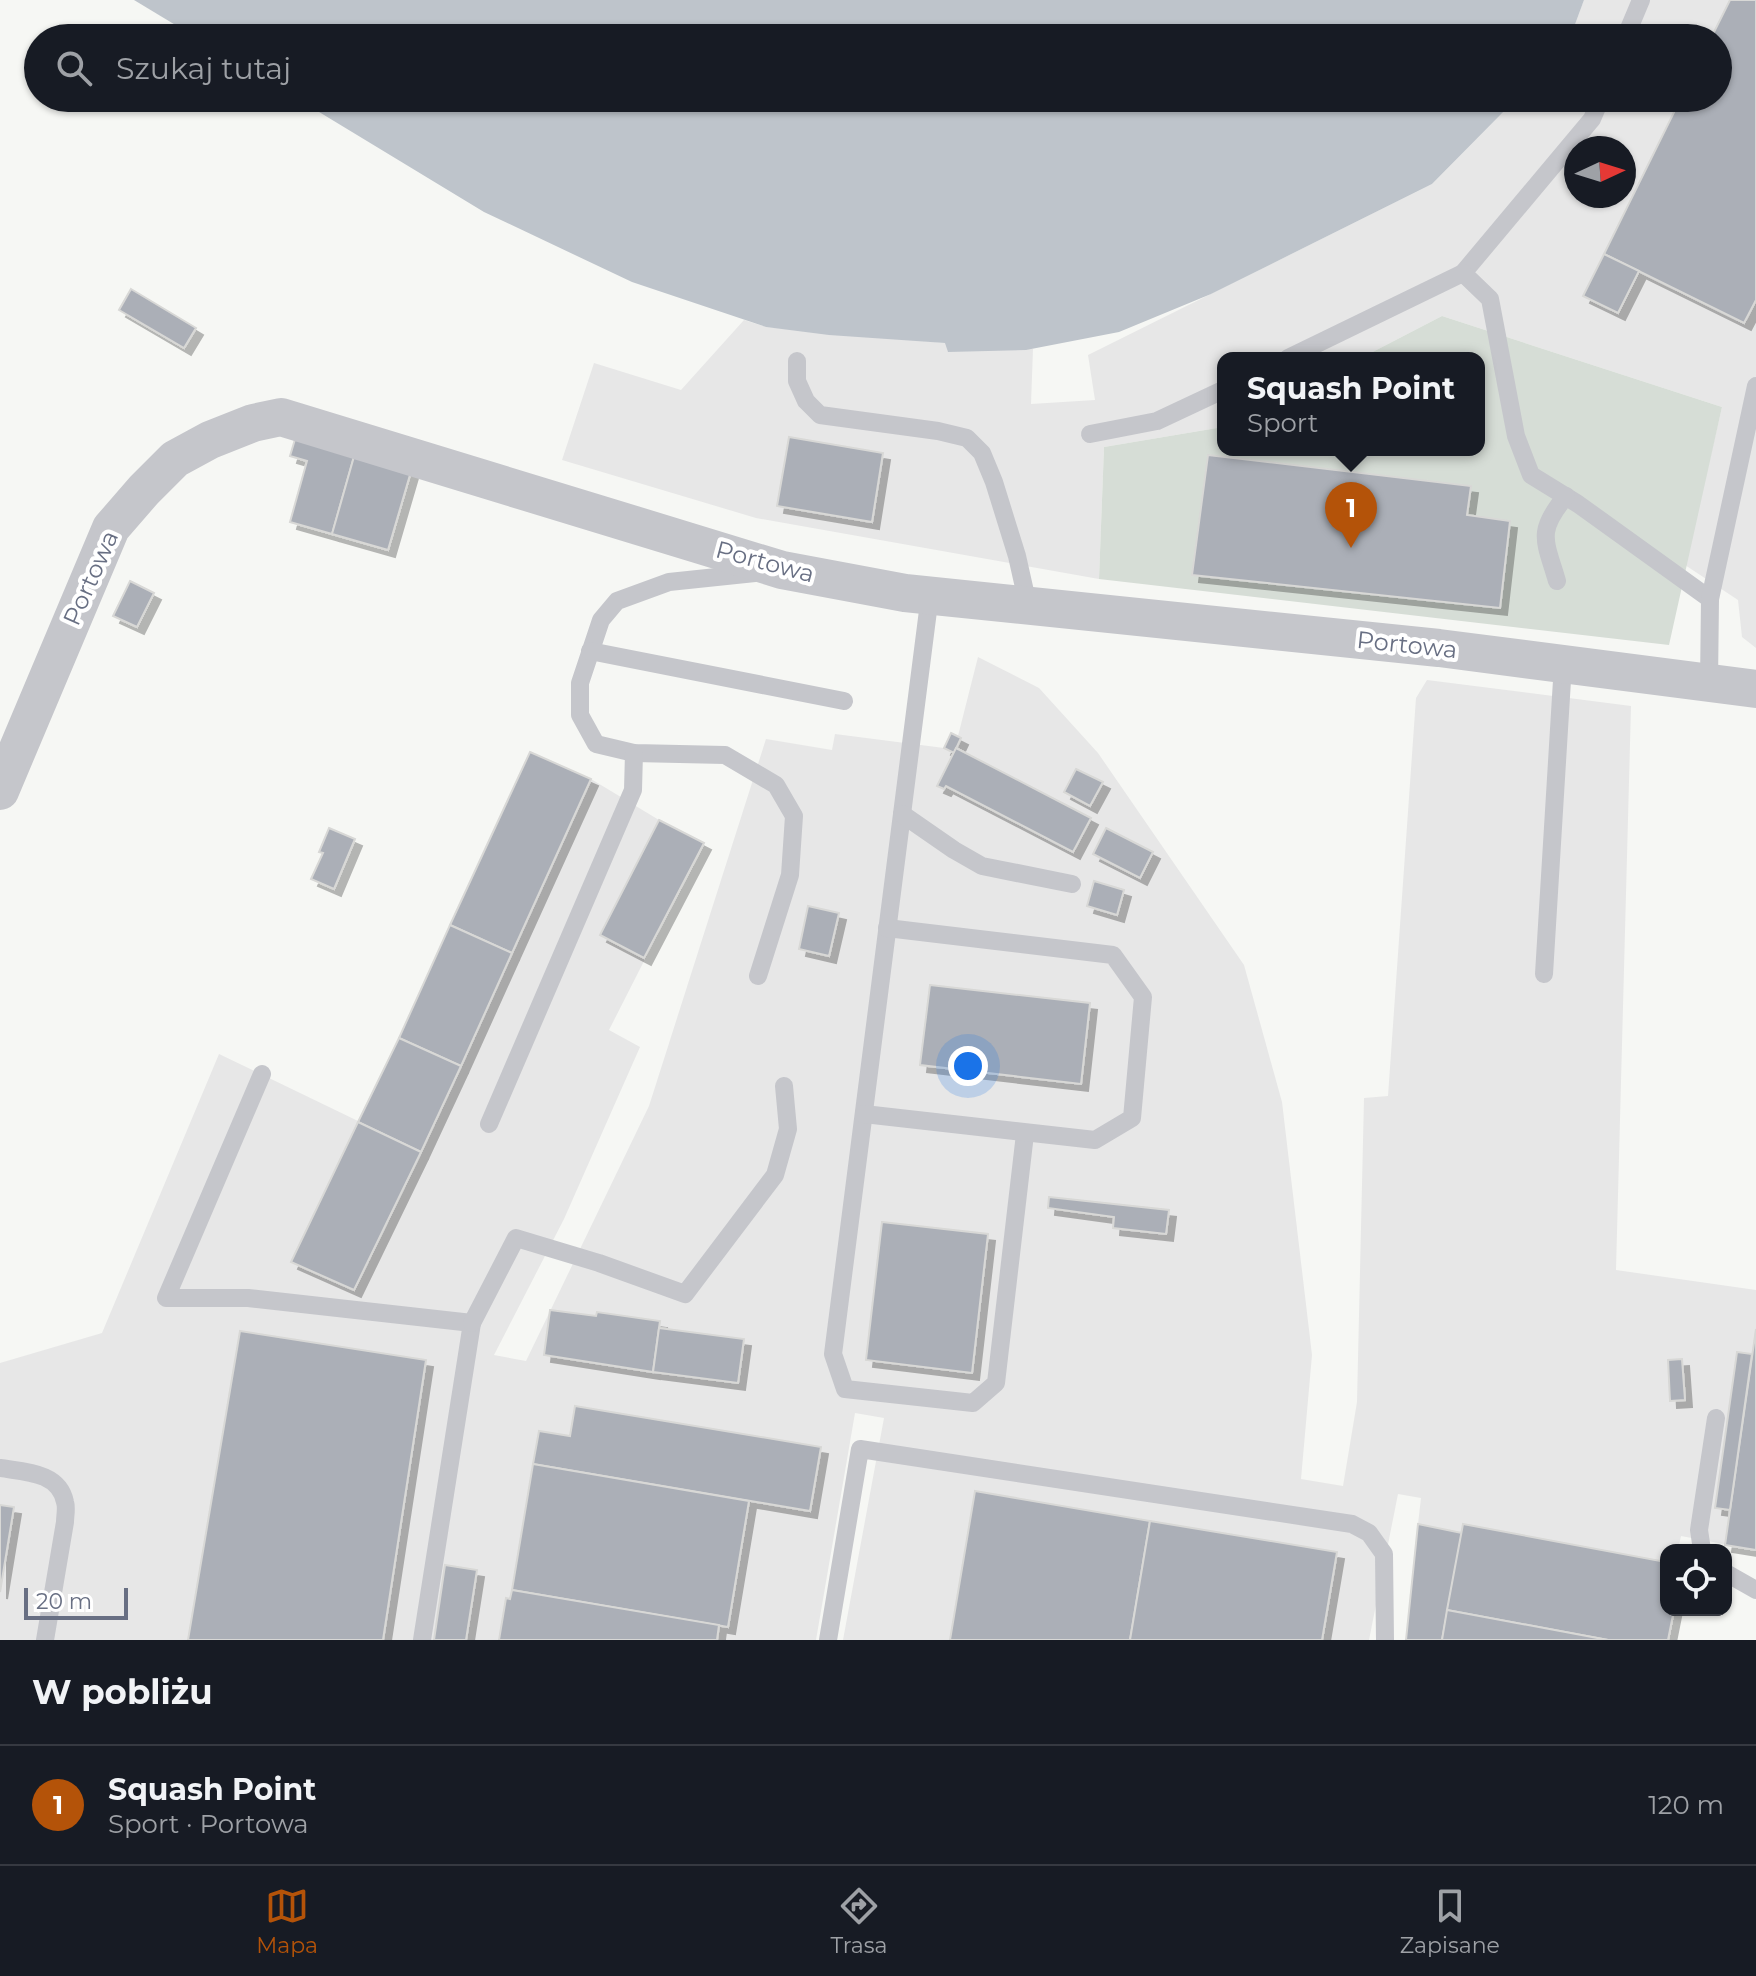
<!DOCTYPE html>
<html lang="pl">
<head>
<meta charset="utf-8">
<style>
  :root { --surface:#171b24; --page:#20242c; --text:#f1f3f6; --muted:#9ea1a6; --line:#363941; --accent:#b45309 }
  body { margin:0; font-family:Montserrat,sans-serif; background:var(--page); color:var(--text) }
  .controls { position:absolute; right:24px; bottom:24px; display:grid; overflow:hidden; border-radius:16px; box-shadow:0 2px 6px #0004 }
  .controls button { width:72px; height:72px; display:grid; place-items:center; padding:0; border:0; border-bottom:2px solid var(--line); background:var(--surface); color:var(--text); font:40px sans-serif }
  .compass { position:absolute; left:1564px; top:136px; width:72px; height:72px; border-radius:50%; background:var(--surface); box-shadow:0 2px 6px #0004; rotate:86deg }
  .scale { position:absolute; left:24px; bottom:20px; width:104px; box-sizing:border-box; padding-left:8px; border:4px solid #686f83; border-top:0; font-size:22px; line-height:28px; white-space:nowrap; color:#686f83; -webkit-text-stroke:6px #fff; paint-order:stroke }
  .you { position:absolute; left:968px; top:1066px; width:28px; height:28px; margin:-20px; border:6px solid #fff; border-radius:50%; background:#1a73e8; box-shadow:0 0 0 12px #1a73e833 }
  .badge { display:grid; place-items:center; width:52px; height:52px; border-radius:50%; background:var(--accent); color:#fff; font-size:26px; font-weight:700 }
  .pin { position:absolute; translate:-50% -66px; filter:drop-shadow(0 2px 4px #0008) }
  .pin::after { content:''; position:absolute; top:42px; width:28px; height:24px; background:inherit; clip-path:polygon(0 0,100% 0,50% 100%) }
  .popup { position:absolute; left:1217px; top:352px; width:268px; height:104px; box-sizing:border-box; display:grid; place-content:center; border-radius:16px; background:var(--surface); filter:drop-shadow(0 2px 6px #0005); font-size:26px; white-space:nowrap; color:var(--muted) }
  .popup b { font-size:30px; color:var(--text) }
  .popup::after { content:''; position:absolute; left:50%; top:100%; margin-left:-16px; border:16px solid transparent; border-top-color:var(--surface) }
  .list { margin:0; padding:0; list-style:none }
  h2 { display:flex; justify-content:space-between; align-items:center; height:104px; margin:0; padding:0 32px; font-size:34px }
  h2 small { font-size:26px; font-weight:400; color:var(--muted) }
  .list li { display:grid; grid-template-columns:52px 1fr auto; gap:24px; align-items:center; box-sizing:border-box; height:120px; padding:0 32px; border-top:2px solid var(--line) }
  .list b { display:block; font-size:30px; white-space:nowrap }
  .list p { margin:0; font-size:26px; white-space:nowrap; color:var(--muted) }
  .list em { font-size:26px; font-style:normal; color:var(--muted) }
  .icon { flex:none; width:44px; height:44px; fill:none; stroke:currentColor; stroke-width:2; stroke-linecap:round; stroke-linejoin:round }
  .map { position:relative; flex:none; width:1756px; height:1640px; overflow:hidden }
  .search { position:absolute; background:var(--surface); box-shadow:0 2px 6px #0004; left:24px; right:24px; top:24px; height:88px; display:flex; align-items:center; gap:20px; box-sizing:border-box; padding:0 28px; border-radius:44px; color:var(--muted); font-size:30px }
  .sheet { height:224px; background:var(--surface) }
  nav { display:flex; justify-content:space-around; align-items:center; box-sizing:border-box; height:112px; border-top:2px solid var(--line); background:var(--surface); font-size:22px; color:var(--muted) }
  nav a { display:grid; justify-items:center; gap:4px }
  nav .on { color:var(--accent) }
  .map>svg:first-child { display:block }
  .built { fill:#e7e7e7; fill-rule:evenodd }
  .green { fill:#d6ddd6 }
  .water { fill:#bec4cb }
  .building { fill:#abafb7; stroke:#d8d8d6; stroke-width:2; filter:url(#shadow) }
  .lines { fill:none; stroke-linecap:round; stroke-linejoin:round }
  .lane { stroke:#c5c6cb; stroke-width:18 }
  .street { stroke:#c5c6cb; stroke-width:38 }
  .labels { text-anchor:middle; stroke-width:8; stroke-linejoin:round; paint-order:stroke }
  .street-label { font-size:24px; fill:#686f83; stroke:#fff }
</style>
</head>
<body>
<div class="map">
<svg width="1756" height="1640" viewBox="0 0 1756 1640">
  <defs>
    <filter id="shadow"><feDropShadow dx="7" dy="7" stdDeviation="0" flood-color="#0004"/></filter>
  </defs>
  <rect width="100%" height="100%" fill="#f6f7f4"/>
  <g class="built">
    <path d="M1584 0H1756V648L1742 637 1738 600 1685 565 1722 407 1442 316 1361 358H1223V427L1104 447 1099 579 756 518 562 460 594 363 681 390 744 320 766 327 946 343 948 351 1033 349 1031 404 1095 400 1088 355 1432 184 1517 98H1718V38H1570ZM1576 148H1624V196H1576Z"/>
    <polygon points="978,657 1039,688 1098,753 1244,965 1282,1102 1312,1355 1301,1479 1343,1486 1357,1402 1364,1098 1388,1096 1416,698 1427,680 1631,706 1616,1270 1756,1290 1756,1550 1681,1536 1678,1550 1666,1550 1666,1562 1464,1524 1462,1533 1418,1524 1421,1498 1398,1494 1369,1640 843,1640 884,1418 855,1413 816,1640 0,1640 0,1363 102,1333 219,1054 358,1121 399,1038 530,752 591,779 659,820 704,843 609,1030 640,1047 564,1219 494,1355 526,1361 649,1106 766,739 832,750 835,734 944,748 951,733 958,736"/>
  </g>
  <polygon class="green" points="1442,316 1722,407 1669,645 1099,579 1104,447 1223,427 1223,450 1479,450 1479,358 1361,358"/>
  <g class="water">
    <polygon points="134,0 1584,0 1570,38 197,38"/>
    <polygon points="296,98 1517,98 1432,184 1211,294 1119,332 1026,350 948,352 945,343 829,335 766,327 632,282 484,212"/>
  </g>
  <g class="building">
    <polygon points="1730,0 1756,0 1756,300 1744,323 1604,254 1681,98 1718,98 1718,38 1711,38"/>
    <polygon points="1604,254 1639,271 1618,313 1583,296"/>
    <polygon points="131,289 196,328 184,348 119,310"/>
    <polygon points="296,436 355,453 332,534 290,522 307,461 290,456"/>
    <polygon points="789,437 883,453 872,522 777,506"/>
    <polygon points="355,453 412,468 388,550 332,534"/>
    <polygon points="1208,455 1471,486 1467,515 1510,521 1500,608 1192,575"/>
    <polygon points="130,581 154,593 137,627 113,616"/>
    <polygon points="951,733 961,738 954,753 944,748"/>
    <polygon points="956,748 1091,818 1073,852 946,786 944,789 937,786"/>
    <polygon points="530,752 591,779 512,953 450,925"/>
    <polygon points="1076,769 1103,782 1090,806 1064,792"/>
    <polygon points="659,820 704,843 644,958 600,935"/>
    <polygon points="329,828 355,839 334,889 311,879 323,853 319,852"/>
    <polygon points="1106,828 1153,852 1140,878 1093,854"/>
    <polygon points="1094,881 1124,890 1117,915 1087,906"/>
    <polygon points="808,906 839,913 829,956 799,949"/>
    <polygon points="450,925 512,953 461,1066 399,1038"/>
    <polygon points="930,985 1090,1003 1081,1084 920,1065"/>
    <polygon points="399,1038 461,1066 421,1152 358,1122"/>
    <polygon points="358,1122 421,1152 354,1290 291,1262"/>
    <polygon points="1049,1197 1169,1210 1166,1234 1113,1228 1114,1217 1048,1208"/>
    <polygon points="882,1222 988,1234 972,1373 866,1360"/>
    <polygon points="550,1310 596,1316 597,1312 660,1321 653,1372 544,1355"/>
    <polygon points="659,1328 744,1339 738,1383 653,1372"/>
    <polygon points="1756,1329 1756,1550 1725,1545"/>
    <polygon points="240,1331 426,1360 383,1640 188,1640"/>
    <polygon points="1737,1352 1752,1354 1730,1510 1715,1508"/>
    <polygon points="1682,1359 1685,1400 1670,1401 1668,1360"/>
    <polygon points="575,1406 821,1447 810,1511 533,1464 539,1431 570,1436"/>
    <polygon points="533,1464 749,1501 728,1627 512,1590"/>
    <polygon points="975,1491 1150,1521 1130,1640 950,1640"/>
    <polygon points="0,1505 14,1507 0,1592"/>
    <polygon points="1150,1521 1337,1552 1322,1640 1130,1640"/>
    <polygon points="1418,1524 1462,1533 1442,1640 1406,1640"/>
    <polygon points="1463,1524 1666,1562 1666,1610 1674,1610 1668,1640 1608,1640 1447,1610"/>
    <polygon points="445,1565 477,1570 466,1640 434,1640"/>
    <polygon points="512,1590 719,1625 717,1640 499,1640 506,1598 510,1599"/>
    <polygon points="1447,1610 1608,1640 1442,1640"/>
  </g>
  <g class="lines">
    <g class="lane">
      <polyline points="1625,38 1641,0"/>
      <polyline points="1463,273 1592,119 1601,98"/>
      <polyline points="1288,358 1463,273 1490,299 1516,436 1531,475 1578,504 1710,599"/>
      <polyline points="797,361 797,381 806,401 820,415 938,431 967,438 982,453 994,482 1017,556 1028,605"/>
      <polyline points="1090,434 1157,421 1223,390"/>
      <polyline points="755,573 669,582 617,601 601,620 580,683 580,715 596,744 634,753 725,755 776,785 794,816 790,875 758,976"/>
      <path d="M1557 581C1545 540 1536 532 1566 496"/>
      <polyline points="930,595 833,1354 845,1389 973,1403 996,1383 1025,1134"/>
      <polyline points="590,651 844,701"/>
      <polyline points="1709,683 1710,599 1756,386"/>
      <polyline points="902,814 954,850 982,866 1072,884"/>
      <polyline points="1544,974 1563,664"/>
      <polyline points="262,1074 166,1298 248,1298 472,1323 422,1640"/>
      <polyline points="864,1114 1095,1140 1132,1118 1143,997 1113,955 887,928"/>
      <polyline points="489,1124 633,790 634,753"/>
      <polyline points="472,1323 516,1238 599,1263 685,1294 775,1175 788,1129 784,1086"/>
      <path d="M0 1468C25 1472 59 1472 65 1502 67 1508 65 1516 65 1522L45 1640"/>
      <polyline points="1702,1550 1699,1530 1716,1418"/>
      <polyline points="1726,1573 1756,1590"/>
      <polyline points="828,1640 860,1449 1352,1524 1369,1533 1384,1554 1385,1640"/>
    </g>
    <polyline class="street" points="0,791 111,528 144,490 175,459 210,440 253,423 281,417 782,570 905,593 1439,648 1756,689"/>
  </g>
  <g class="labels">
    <g class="street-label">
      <text transform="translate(765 562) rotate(15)" y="8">Portowa</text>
      <text transform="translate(91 578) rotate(-66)" y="8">Portowa</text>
      <text transform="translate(1407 645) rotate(6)" y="8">Portowa</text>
    </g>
  </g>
</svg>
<div class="controls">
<button><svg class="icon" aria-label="locate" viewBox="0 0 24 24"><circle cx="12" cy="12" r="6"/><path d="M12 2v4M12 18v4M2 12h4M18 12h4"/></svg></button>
</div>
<svg class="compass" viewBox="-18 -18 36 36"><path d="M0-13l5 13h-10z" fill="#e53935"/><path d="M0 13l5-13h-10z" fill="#9ea1a6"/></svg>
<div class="scale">20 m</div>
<div class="you"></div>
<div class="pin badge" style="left:1351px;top:548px">1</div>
<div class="popup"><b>Squash Point</b>Sport</div>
<div class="search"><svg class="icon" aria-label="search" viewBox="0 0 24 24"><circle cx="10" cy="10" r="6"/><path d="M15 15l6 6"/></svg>Szukaj tutaj</div>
</div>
<section class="sheet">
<h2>W pobliżu<small></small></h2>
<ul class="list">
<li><span class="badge">1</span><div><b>Squash Point</b><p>Sport · Portowa</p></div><em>120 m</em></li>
</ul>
</section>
<nav>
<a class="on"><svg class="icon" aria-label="map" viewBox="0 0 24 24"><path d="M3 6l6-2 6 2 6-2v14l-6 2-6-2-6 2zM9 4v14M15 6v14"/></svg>Mapa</a>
<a><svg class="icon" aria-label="directions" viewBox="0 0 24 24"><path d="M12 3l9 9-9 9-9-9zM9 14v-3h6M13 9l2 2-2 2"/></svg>Trasa</a>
<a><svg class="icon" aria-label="saved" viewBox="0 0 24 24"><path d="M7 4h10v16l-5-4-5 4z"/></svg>Zapisane</a>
</nav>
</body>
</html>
